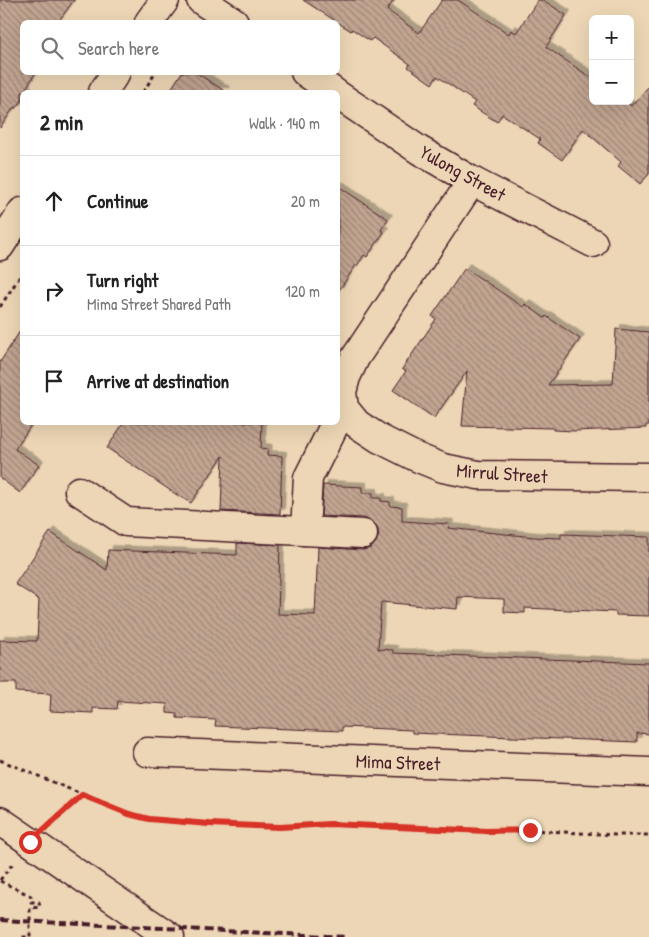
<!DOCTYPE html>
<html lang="en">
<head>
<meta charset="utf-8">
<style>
  :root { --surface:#fff; --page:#f2f2f2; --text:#222; --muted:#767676; --line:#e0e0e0 }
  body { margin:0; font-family:"Patrick Hand",sans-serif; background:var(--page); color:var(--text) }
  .controls { position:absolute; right:15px; top:15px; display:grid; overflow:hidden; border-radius:8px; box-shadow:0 5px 20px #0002 }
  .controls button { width:45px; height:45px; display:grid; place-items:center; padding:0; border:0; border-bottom:1px solid var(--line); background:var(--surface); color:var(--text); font:25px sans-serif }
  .stop { position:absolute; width:15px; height:15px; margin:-11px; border:4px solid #d93025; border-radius:50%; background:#fff }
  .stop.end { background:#d93025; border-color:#fff; box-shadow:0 1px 5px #0008 }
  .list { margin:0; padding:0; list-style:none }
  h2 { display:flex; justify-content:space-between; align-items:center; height:65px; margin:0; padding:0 20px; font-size:21px }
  h2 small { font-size:16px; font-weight:400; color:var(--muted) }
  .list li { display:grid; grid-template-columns:32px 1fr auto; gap:15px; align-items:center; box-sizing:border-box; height:90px; padding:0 20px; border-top:1px solid var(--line) }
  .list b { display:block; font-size:19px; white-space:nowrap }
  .list p { margin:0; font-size:16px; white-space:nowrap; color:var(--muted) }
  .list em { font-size:16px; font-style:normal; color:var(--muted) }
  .icon { flex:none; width:28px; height:28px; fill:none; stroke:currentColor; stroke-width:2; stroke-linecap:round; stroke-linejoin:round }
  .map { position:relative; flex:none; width:649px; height:937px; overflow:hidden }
  .search { position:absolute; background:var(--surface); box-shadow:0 5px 20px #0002; left:20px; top:20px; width:320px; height:55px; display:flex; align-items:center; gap:12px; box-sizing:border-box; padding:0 18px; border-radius:8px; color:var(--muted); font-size:19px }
  .panel { position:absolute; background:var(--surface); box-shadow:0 5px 20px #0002; left:20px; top:90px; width:320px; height:335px; border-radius:8px }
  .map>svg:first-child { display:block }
  .building { fill:url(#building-back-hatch); stroke:#4a1f2b; filter:url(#shadow) }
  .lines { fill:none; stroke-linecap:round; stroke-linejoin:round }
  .street-casing { stroke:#4a1f2b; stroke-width:31 }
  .secondary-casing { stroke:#4a1f2b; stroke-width:31 }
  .path { stroke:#4a1f2b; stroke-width:3; stroke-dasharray:4 4; stroke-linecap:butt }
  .street { stroke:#ecd6b5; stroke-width:28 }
  .secondary { stroke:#ecd6b5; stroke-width:28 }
  .rail { stroke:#4a1f2b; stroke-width:4; stroke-dasharray:8 4; stroke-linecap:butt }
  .route { stroke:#d93025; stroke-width:6 }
  .labels { text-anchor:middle; stroke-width:5; stroke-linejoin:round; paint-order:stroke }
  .street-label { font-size:19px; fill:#4a1f2b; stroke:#ecd6b5 }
</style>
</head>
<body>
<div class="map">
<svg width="649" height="937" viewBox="0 0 649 937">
  <defs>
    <pattern id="building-back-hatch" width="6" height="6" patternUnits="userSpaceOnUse" patternTransform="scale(1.25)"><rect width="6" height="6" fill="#c1a591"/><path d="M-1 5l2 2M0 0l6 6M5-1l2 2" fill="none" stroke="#9f8677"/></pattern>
    <filter id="shadow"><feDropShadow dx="4.5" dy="-4.5" stdDeviation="0" flood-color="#0004"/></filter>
  </defs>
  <rect width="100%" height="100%" fill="#ecd6b5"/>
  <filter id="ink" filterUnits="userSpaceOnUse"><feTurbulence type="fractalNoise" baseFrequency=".02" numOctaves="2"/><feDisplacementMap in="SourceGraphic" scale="10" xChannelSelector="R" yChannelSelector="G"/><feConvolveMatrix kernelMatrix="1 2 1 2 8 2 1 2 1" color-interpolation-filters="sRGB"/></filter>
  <g filter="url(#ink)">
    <g class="building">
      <polygon points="0,0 74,0 58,22 22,22 22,72 36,72 25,90 28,92 22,92 22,100 16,109 14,107 0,128"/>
      <polygon points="303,0 394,0 387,10 419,33 442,0 458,0 509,34 511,30 516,33 538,0 543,0 566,15 546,47 593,79 593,101 625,101 631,106 649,86 649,174 640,184 618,166 621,162 583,129 562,160 538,143 540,139 502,114 497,122 472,106 475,102 437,76 432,84 408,67 410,64 373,38 370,41 352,29 351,31"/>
      <polygon points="182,72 195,72 226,92 169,92"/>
      <polygon points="338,186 388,219 381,230 384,232 367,257 364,255 357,266 356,265 338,292"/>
      <polygon points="465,268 523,307 525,304 545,318 546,316 580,339 548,385 613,384 616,329 649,332 649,425 646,425 646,428 575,431 553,430 553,428 462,426 467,371 434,418 393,390 406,371 402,369 436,319 432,316"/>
      <polygon points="22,328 22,422 33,422 15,449 39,465 20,493 0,478 0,362"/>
      <polygon points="124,422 262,422 261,448 268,449 267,455 282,456 280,514 221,511 223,456 191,503 177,495 107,448"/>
      <polygon points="323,485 362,487 362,493 373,493 373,498 381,498 381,501 390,502 390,506 402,507 402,521 449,524 448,528 534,537 561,538 561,534 649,537 649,616 616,615 616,612 525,608 525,613 504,612 504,599 458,597 457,609 381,602 378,649 393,650 393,653 649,663 649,734 637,733 637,742 412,733 412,730 342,727 342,731 215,726 216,720 177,718 177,714 167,713 167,704 118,701 117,709 93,708 93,713 50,711 51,694 16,692 16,683 0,683 0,640 37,641 39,600 15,584 50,532 107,570 108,550 237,555 237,543 280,545 278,614 315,615 318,547 363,550 371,548 376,542 379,535 377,526 371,521 364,518 321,516"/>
    </g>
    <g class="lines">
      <g class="street-casing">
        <g id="street">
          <polyline points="201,0 234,22"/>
          <polyline points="149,22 165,0"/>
          <polyline points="305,72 334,92"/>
          <polyline points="103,92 116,72"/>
          <polyline points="338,95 419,150 472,181 593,243"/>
          <polyline points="472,181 355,358 346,377 342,392 344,408 357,424 380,439 416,457 443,468 478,475 649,477"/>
          <polyline points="0,246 22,212"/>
          <polyline points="79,491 126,522 363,534"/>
          <polyline points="305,531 308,478 336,422"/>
          <polyline points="147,752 649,772"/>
        </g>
      </g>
      <g class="secondary-casing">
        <polyline id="secondary" points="0,821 170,937"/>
      </g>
      <g class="path">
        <polyline points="143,92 156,72"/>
        <polyline points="0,307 22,273"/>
        <polyline points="0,760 129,814 149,819 209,824 280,827 330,824 487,831 531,830 615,835 649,835"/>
        <polyline points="51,823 82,795"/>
        <polyline points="0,880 14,862"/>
        <polyline points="0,881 31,896 31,902 39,902 40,907 30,908 30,937 21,937"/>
      </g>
      <use href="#street" class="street"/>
      <use href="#secondary" class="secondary"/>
      <polyline class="rail" points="0,920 347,937"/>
    </g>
  </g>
  <g class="lines" filter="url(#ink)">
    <polyline class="route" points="30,842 82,795 129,814 149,819 209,824 280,827 330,824 487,831 530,830"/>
  </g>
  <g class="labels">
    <g class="street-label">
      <text transform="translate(463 173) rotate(29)" y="7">Yulong Street</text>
      <text transform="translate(502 473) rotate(4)" y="7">Mirrul Street</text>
      <text transform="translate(398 762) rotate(2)" y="7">Mima Street</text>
    </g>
  </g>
</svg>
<div class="controls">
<button>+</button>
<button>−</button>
</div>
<div class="stop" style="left:30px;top:842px"></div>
<div class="stop end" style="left:530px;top:830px"></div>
<div class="search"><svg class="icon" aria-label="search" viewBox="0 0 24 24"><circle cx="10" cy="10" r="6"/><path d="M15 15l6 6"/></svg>Search here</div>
<section class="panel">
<h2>2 min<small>Walk · 140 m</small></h2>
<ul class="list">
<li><svg class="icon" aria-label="ahead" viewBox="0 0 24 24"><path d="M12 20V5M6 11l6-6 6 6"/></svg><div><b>Continue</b></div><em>20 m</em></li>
<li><svg class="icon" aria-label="right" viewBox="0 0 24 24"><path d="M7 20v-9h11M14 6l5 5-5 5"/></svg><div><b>Turn right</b><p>Mima Street Shared Path</p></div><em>120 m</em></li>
<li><svg class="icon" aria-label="arrive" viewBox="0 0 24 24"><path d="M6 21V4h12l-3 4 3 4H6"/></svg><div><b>Arrive at destination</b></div></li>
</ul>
</section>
</div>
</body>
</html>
